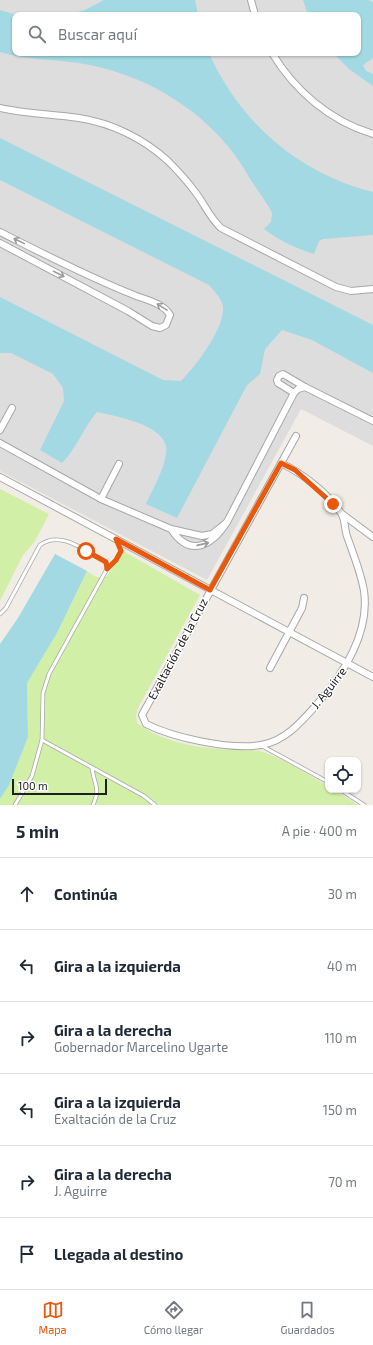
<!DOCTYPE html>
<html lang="es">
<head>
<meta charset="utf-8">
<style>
  :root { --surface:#fff; --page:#f6f6f7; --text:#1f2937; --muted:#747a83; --line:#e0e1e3; --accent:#ea580c }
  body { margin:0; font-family:"Exo 2",sans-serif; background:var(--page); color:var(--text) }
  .controls { position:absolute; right:12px; bottom:12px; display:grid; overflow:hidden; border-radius:8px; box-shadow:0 1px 3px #0004 }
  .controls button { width:36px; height:36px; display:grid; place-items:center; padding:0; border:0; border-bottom:1px solid var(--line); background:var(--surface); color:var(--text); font:20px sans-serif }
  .scale { position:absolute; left:12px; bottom:10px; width:95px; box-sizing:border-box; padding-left:4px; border:2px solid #202020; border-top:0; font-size:11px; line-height:14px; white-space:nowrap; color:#202020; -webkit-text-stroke:3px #fff; paint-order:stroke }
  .stop { position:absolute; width:12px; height:12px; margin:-9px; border:3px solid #ea580c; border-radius:50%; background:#fff }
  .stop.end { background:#ea580c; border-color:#fff; box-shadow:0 1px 4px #0008 }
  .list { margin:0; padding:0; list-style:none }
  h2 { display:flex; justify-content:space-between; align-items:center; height:52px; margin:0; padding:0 16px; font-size:17px }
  h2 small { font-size:13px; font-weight:400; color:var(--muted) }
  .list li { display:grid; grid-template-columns:26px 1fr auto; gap:12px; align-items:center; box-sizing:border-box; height:72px; padding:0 16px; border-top:1px solid var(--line) }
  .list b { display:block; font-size:15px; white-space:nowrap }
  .list p { margin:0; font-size:13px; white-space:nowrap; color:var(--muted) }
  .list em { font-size:13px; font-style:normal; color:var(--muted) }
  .icon { flex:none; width:22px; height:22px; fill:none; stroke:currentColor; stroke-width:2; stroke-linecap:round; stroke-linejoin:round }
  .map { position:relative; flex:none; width:373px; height:805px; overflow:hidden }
  .search { position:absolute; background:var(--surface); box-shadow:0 1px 3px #0004; left:12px; right:12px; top:12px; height:44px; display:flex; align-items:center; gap:10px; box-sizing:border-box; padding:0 14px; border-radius:8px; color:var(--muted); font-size:15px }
  .sheet { height:484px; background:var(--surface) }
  nav { display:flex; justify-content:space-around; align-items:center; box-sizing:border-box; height:56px; border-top:1px solid var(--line); background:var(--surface); font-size:11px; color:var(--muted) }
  nav a { display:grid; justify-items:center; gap:2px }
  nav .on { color:var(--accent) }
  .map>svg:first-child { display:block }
  .residential { fill:#dedddd; fill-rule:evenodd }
  .grass { fill:#d1efa7 }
  .water { fill:#a2d9e2 }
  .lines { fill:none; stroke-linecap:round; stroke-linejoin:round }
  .service-casing { stroke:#a7a7a7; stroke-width:4.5 }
  .minor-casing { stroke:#a7a7a7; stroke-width:8 }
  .service { stroke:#fff; stroke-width:3 }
  .minor { stroke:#fff; stroke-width:6 }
  .oneway { stroke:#9b9b9b }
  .route { stroke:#ea580c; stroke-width:5 }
  .labels { text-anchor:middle; stroke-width:3; stroke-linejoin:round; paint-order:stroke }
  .street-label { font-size:12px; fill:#202020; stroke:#fff }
</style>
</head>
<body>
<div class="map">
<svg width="373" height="805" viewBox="0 0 373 805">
  <rect width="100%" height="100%" fill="#f1ece5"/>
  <path class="residential" d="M0 0H373V446L301 409 207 580 0 471ZM15 15H358V53H15Z"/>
  <g class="grass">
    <polygon points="0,489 49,514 35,541 23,555 0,601"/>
    <path d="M123 551 200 595 139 706 136 715 137 723C163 743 199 748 230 750 240 751 253 749 263 752 282 758 310 776 328 786V790H335L358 805H0V799L9 784 28 737 27 683 57 633 87 571 96 577H106L116 564Z"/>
  </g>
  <g class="water">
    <polygon points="104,0 195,0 198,15 66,15 85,10"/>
    <polygon points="303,0 368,0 373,2 373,58 363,65 366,71 373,74 373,86 349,69 333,53 358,53 358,15 308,15"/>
    <path d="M0 10 16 15 15 53H209C239 122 300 174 373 192V235L323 239 319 241 314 254C295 248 280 241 264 229L271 222C271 219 272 216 272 213 271 208 253 184 249 177 217 119 155 78 90 65 60 59 30 61 0 52Z"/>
    <path d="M0 138 373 325V373L312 340 282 330 265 349 260 374 247 385 177 518 146 504C152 491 169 461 166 446 161 424 116 416 97 412 83 428 77 448 62 463L40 450 64 401 63 388 53 374 11 353H0V297L163 380 181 381C194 369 230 322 222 303 220 297 213 290 209 285L0 180Z"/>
    <polygon points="55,554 87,571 57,633 27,683 28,737 9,785 0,799 0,644 18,618"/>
  </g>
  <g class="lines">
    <g class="service-casing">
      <g id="service">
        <polyline points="107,569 116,560 121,551 118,542"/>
        <path d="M0 614 6 608 40 545C60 530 84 550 103 560L108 565 107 569 49 674 43 693 42 740 32 776 15 805"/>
        <polyline points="42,740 144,796 155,805"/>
        <polyline points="262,746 328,782"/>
        <path d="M92 768C94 785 101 787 93 805"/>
        <polyline points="341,790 364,805"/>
      </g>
    </g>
    <g class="minor-casing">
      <g id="minor">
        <polyline points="251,0 255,15"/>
        <path d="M272 53C295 91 330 121 373 134"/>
        <path d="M0 108C26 114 52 114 79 118 112 123 144 139 168 161 178 171 188 182 196 193 205 205 210 218 221 228L336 287 351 291 373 289"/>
        <path d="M0 232C44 254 88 277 134 295 146 300 163 303 170 315L166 325 160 328 152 326 128 311 0 243"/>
        <polyline points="294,393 278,383 277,380 279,376 283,374 305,387 373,421"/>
        <polyline points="0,430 12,408"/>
        <path d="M0 443 101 499 171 529 202 536 212 534 227 522C212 546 190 558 171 529"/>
        <path d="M281 463C303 474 327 492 341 513 346 520 344 531 348 539 354 556 361 573 364 591 370 633 344 673 318 703 303 720 286 741 261 745 230 750 174 738 146 724L142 715 296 436"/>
        <polyline points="0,477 373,677"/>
        <polyline points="101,499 119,464"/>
        <polyline points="342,514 373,537"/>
        <polyline points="227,522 294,393 298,389 305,387"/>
        <polyline points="270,668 302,608 304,598"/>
      </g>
    </g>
    <use href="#service" class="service"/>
    <use href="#minor" class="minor"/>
  </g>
  <defs><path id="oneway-shaft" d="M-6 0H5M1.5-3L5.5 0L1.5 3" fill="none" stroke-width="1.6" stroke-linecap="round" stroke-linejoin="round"/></defs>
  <g class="oneway">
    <use href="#oneway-shaft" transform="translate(19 241) rotate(-154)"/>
    <use href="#oneway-shaft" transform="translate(59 274) rotate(27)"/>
    <use href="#oneway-shaft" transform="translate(162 307) rotate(-148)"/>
    <use href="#oneway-shaft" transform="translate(203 544) rotate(-13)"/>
  </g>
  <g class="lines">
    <polyline class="route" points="86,551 106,562 107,569 116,560 121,551 116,539 210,590 281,463 295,470 333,504"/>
  </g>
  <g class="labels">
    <g class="street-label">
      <text transform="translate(178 649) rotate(-62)" y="4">Exaltación de la Cruz</text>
      <text transform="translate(329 688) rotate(-52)" y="4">J. Aguirre</text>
    </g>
  </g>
</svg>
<div class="controls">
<button><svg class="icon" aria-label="locate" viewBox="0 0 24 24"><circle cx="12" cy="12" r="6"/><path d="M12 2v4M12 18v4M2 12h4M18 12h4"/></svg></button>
</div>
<div class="scale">100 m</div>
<div class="stop" style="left:86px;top:551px"></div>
<div class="stop end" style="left:333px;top:504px"></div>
<div class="search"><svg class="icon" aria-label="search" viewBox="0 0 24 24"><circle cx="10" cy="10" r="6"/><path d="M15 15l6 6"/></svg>Buscar aquí</div>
</div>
<section class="sheet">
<h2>5 min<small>A pie · 400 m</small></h2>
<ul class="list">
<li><svg class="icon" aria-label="ahead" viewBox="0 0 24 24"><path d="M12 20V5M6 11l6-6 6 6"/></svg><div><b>Continúa</b></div><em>30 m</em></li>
<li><svg class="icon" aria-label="left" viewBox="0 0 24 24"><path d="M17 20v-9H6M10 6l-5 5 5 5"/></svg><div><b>Gira a la izquierda</b></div><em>40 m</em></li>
<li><svg class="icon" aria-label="right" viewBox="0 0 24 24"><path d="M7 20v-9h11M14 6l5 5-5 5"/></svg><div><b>Gira a la derecha</b><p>Gobernador Marcelino Ugarte</p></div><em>110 m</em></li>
<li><svg class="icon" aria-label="left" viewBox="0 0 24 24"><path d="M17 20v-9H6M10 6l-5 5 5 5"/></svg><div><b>Gira a la izquierda</b><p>Exaltación de la Cruz</p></div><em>150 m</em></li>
<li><svg class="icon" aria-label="right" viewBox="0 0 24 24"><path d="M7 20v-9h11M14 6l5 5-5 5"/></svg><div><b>Gira a la derecha</b><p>J. Aguirre</p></div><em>70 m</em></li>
<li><svg class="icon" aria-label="arrive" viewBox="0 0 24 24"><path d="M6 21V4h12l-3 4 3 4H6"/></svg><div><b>Llegada al destino</b></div></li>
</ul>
</section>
<nav>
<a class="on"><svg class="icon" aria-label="map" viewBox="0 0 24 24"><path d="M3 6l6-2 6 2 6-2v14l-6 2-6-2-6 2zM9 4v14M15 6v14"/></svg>Mapa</a>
<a><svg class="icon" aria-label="directions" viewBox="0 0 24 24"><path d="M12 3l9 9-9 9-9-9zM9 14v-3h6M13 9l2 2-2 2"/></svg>Cómo llegar</a>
<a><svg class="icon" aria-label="saved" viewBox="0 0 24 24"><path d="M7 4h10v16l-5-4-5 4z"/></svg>Guardados</a>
</nav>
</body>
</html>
